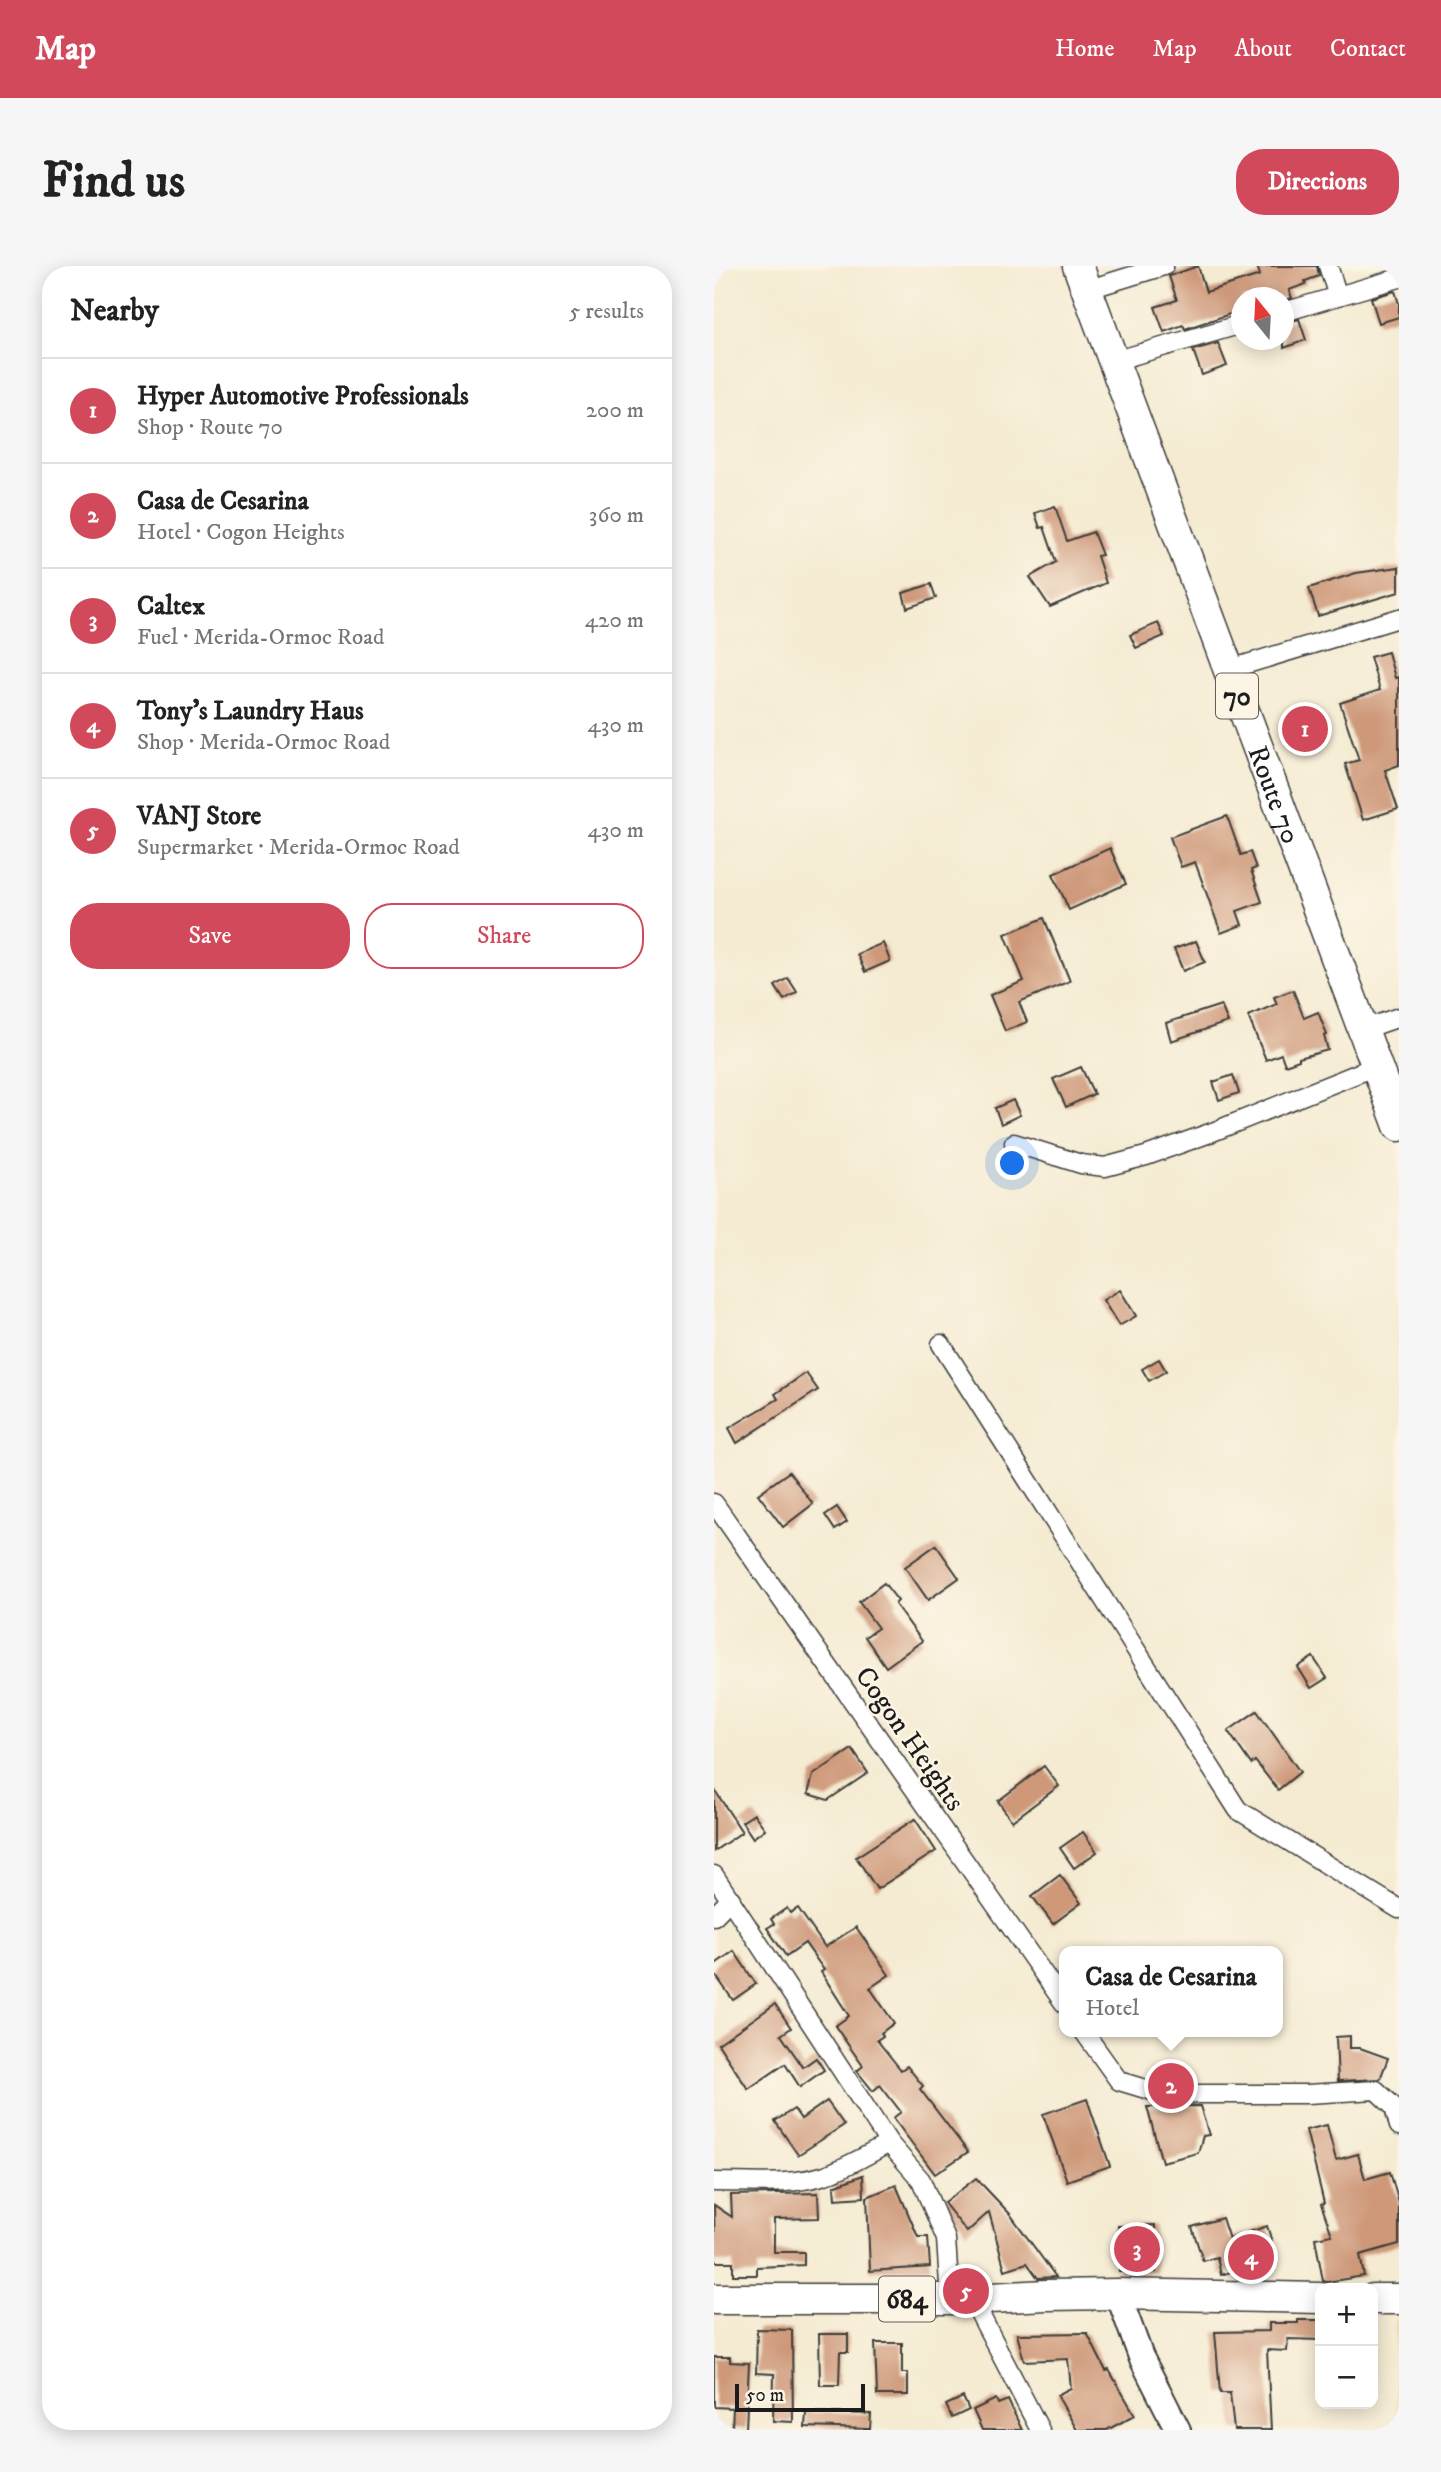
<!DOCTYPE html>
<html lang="en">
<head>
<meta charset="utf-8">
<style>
  :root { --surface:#fff; --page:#f6f6f6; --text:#222; --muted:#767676; --line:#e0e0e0; --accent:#d1495b }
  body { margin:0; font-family:"IM FELL DW Pica",serif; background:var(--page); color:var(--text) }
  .controls { position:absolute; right:21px; bottom:21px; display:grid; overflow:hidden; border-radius:14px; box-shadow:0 4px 18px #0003 }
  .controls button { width:63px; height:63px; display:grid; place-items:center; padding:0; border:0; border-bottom:2px solid var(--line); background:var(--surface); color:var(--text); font:35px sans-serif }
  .compass { position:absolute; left:517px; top:21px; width:63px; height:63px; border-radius:50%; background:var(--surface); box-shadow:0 4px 18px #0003; rotate:342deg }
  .scale { position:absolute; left:21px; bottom:18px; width:130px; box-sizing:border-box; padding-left:7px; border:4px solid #1c1c1c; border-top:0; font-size:19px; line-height:24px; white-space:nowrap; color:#1c1c1c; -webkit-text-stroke:5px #fcf5e5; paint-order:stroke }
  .you { position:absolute; left:299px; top:898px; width:24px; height:24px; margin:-18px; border:5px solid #fff; border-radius:50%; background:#1a73e8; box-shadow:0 0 0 10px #1a73e833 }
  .badge { display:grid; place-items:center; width:46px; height:46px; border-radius:50%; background:var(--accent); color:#fff; font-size:23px; font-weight:700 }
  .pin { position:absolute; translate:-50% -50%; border:4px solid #fff; box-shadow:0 2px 7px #0006 }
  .popup { position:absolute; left:345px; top:1680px; width:224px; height:91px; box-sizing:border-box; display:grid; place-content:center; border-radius:14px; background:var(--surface); filter:drop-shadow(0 2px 5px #0005); font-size:23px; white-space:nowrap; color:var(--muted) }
  .popup b { font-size:26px; color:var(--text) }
  .popup::after { content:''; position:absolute; left:50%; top:100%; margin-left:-14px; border:14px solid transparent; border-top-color:var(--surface) }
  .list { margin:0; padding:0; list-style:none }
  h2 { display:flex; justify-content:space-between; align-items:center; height:91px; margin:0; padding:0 28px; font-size:30px }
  h2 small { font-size:23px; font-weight:400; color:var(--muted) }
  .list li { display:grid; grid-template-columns:46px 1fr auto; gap:21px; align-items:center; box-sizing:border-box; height:105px; padding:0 28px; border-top:2px solid var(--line) }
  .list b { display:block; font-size:26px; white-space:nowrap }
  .list p { margin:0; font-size:23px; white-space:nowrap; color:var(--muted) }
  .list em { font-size:23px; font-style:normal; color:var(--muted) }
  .actions { display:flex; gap:14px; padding:21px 28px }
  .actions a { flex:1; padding:16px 0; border:2px solid var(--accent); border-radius:28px; text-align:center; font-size:24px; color:var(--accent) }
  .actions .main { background:var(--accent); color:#fff }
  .map { position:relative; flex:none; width:685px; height:2164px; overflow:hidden; border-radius:28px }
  header { display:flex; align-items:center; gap:42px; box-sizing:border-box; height:98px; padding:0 35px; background:var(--accent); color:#fff }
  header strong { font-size:33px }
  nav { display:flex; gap:38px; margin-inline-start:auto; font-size:24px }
  .intro { display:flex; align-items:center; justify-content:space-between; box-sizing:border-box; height:168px; padding:0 42px }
  h1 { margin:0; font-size:49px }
  .button { padding:18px 32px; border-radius:28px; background:var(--accent); color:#fff; font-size:24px; font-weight:700 }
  main { display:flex; gap:42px; padding:0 42px }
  aside { flex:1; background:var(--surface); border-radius:28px; box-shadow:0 4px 18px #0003 }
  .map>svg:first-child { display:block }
  .built { fill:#eed6bb }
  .building { fill:#ce9879 }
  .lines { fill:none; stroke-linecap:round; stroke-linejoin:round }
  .minor-casing { stroke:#3c3b37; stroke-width:21 }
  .secondary-casing { stroke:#3c3b37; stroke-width:28 }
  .trunk-casing { stroke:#3c3b37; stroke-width:33 }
  .minor { stroke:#fff; stroke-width:18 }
  .secondary { stroke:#fff; stroke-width:24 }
  .trunk { stroke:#fff; stroke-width:30 }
  .labels { text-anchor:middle; stroke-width:5; stroke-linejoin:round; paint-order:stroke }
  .shield { fill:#fcf5e5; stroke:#5f5d58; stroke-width:2 }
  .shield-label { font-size:26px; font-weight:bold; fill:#1c1c1c }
  .street-label { font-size:28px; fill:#1c1c1c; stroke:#fcf5e5 }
</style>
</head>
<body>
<header>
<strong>Map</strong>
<nav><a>Home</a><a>Map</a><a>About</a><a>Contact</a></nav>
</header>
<div class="intro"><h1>Find us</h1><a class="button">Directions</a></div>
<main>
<aside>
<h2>Nearby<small>5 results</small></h2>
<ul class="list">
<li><span class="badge">1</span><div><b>Hyper Automotive Professionals</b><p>Shop · Route 70</p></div><em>200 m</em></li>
<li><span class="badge">2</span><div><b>Casa de Cesarina</b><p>Hotel · Cogon Heights</p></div><em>360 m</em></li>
<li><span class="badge">3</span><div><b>Caltex</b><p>Fuel · Merida-Ormoc Road</p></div><em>420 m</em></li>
<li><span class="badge">4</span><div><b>Tony's Laundry Haus</b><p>Shop · Merida-Ormoc Road</p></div><em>430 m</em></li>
<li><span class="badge">5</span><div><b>VANJ Store</b><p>Supermarket · Merida-Ormoc Road</p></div><em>430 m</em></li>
</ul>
<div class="actions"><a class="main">Save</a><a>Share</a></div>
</aside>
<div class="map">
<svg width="685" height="2164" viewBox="0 0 685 2164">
  <rect width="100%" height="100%" fill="#fcf5e5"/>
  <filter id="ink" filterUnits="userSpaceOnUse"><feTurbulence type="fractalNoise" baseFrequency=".0143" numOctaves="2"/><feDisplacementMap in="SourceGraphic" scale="14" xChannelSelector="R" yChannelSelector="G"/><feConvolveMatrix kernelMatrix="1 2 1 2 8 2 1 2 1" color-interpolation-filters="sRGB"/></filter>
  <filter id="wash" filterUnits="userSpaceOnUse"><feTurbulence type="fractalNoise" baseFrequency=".00686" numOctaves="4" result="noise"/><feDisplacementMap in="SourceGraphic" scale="28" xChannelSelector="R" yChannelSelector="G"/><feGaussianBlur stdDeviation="1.57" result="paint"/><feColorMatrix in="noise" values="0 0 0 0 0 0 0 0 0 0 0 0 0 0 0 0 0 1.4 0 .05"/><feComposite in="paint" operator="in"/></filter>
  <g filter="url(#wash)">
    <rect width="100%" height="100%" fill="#f4ebd2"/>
    <polygon class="built" points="680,2053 685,2053 685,2164 683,2164"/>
    <g id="blocks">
      <g class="building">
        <polygon points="484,0 492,26 546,9 543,0 603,0 605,10 591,15 592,18 575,24 578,32 570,34 570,32 528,32 528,44 471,63 469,59 450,66 441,41 463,34 455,10"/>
        <polygon points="681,25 685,38 685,51 665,57 657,32"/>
        <polygon points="585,53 592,74 570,82 570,57"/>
        <polygon points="504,77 513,100 488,109 479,84"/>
        <polygon points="341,240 353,275 379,266 388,289 383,290 392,317 336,341 316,311 342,296 330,261 326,262 321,247"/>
        <polygon points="685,301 685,326 604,350 595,322 642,307"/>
        <polygon points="217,318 222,332 193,342 189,327"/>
        <polygon points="444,357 450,370 422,382 416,369"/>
        <polygon points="674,386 681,412 685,411 685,499 671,504 684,543 649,554 631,498 645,494 626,437 666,424 656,391"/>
        <polygon points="513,550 527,589 536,586 542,602 537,604 548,636 523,645 528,659 507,667 481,596 467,601 456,571"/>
        <polygon points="396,582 412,618 355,644 339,608"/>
        <polygon points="330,652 356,715 305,736 313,756 291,765 276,729 310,715 291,668"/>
        <polygon points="482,675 491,696 469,705 460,683"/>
        <polygon points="169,677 176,695 151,706 143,688"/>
        <polygon points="74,712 83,726 70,734 61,720"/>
        <polygon points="579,724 590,752 604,746 613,769 610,770 614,784 585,792 585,794 571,799 567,788 552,794 534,750 563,738 560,731"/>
        <polygon points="507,739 514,756 457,775 452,757"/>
        <polygon points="367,801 380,828 352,841 339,813"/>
        <polygon points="519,809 525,827 505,834 499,816"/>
        <polygon points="299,834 306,849 287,858 281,842"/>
        <polygon points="406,1024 422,1050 405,1060 389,1034"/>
        <polygon points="445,1093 452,1105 435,1115 428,1103"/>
        <polygon points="92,1107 104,1124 23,1177 15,1162 64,1133 61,1128"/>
        <polygon points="75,1206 99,1238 69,1261 44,1228"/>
        <polygon points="123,1241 133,1256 121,1264 111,1249"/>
        <polygon points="222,1279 245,1312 214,1334 191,1301"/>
        <polygon points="170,1317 184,1335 181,1338 208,1375 172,1401 151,1371 164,1362 145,1336"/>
        <polygon points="599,1391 613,1412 597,1422 584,1401"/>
        <polygon points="543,1445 586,1506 564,1524 541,1495 537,1498 514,1465"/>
        <polygon points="138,1483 154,1507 114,1534 94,1528 99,1509"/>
        <polygon points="330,1500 345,1520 298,1555 284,1535"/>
        <polygon points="0,1523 28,1566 0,1585"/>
        <polygon points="40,1548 51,1563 39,1572 28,1556"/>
        <polygon points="201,1553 222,1585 163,1623 142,1591"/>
        <polygon points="369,1566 383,1586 360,1602 346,1582"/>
        <polygon points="346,1609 367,1637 339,1658 318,1630"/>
        <polygon points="73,1642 76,1647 84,1642 111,1681 142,1661 175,1709 156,1722 180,1757 167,1767 169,1770 163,1774 187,1804 193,1800 209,1820 206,1823 254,1886 221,1908 179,1852 187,1846 166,1819 159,1825 143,1805 149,1800 121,1760 135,1750 107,1706 110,1704 91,1677 72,1690 53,1662 60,1658 57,1653"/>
        <polygon points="20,1685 42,1718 19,1734 0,1707 0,1699"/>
        <polygon points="61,1738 77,1762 67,1769 89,1801 102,1792 110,1804 86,1821 71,1798 34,1823 4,1778"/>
        <polygon points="636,1770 636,1782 646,1782 674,1792 666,1813 624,1815 622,1771"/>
        <polygon points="373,1833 396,1900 353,1915 329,1848"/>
        <polygon points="113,1835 130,1859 84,1889 61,1855 80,1843 87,1853"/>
        <polygon points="486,1840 495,1869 489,1870 484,1887 448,1896 433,1841"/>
        <polygon points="613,1859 622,1894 644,1888 651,1913 676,1906 685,1937 685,1978 646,1989 650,2010 613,2016 609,2015 601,1972 618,1969 607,1938 610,1937 592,1864"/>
        <polygon points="149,1909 150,1931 121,1933 120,1920"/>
        <polygon points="262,1912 296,1948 342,2011 324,2012 313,1997 291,2004 275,1946 253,1966 230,1937"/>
        <polygon points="182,1919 204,1971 214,1971 216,2001 156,2005 153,1931"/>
        <polygon points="104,1927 105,1952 60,1953 60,1986 90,1986 90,1999 43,2001 43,2009 19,2009 19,1996 1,1996 0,1939 18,1951 17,1929"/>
        <polygon points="508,1952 515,1973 553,1960 563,1991 507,2009 503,1991 489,1995 478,1961"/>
        <polygon points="441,1959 442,2006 405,2006 404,1960"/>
        <polygon points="584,2054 606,2054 606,2074 574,2073 573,2085 553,2084 557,2164 520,2164 516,2127 506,2127 501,2066 555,2065 555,2057 584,2057"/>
        <polygon points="43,2063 78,2064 79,2156 59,2155 60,2108 42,2107"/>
        <polygon points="373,2067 392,2105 395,2104 421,2149 393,2164 363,2164 343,2129 357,2122 354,2093 310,2095 303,2068"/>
        <polygon points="105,2068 134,2068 134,2086 126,2086 125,2119 106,2119"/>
        <polygon points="161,2077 188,2077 188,2107 194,2107 194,2129 163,2129"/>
        <polygon points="0,2091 16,2091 16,2096 35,2097 32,2163 18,2162 19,2142 0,2141"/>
        <polygon points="249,2131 255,2144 238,2152 232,2139"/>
        <polygon points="282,2133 284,2138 294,2134 308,2164 268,2164 259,2144"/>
        <polygon points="92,2146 157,2148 156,2163 91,2161"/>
      </g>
    </g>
  </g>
  <g filter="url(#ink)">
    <use href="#blocks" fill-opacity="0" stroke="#3c3b37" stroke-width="2"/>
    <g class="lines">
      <g class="minor-casing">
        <g id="minor">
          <polyline points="614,0 624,30"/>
          <polyline points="372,24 450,0"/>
          <polyline points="570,46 685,12"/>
          <polyline points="400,95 528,58"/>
          <polyline points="513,404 685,352"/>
          <polyline points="648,764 685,751"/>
          <polyline points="300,877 367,898 391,901 432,890 496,867 662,800"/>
          <polyline points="227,1078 524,1544 685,1643"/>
          <polyline points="0,1237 350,1737"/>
          <polyline points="0,1609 175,1877 207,1914 232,1973 236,2033"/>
          <polyline points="0,1650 17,1633"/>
          <polyline points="370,1766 405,1815 448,1828 593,1828 662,1824 680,1841 685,1860"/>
          <path d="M0 1916C34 1916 78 1920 111 1909 133 1901 154 1889 175 1877"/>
          <polyline points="258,2033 326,2164"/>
        </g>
      </g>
      <g class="secondary-casing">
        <polyline id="secondary" points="404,2028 427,2091 464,2164"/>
      </g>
      <g class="trunk-casing">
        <g id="trunk">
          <path id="s1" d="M364 0 685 860"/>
          <polyline points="0,2033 258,2033 332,2029 404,2028 606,2032"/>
          <polyline points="659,2033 685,2033"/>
        </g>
      </g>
      <use href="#minor" class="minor"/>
      <use href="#secondary" class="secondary"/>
      <use href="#trunk" class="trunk"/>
    </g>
  </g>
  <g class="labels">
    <g class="shield">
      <rect x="502" y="407.5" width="42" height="45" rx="5"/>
      <rect x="165" y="2010.5" width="56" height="45" rx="5"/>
    </g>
    <g class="shield-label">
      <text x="523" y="439">70</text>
      <text x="193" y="2042">684</text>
    </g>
    <g class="street-label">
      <text dy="10" stroke="none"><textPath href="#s1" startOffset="564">Route 70</textPath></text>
      <text transform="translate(197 1472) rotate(55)" y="10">Cogon Heights</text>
    </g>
  </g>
</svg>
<div class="controls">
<button>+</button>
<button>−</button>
</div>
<svg class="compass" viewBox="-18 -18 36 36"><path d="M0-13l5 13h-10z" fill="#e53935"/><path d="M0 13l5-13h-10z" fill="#767676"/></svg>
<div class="scale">50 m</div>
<div class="you"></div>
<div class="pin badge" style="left:591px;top:463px">1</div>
<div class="pin badge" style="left:457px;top:1820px">2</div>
<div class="popup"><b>Casa de Cesarina</b>Hotel</div>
<div class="pin badge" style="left:423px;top:1983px">3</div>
<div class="pin badge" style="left:537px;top:1991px">4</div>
<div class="pin badge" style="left:252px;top:2025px">5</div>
</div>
</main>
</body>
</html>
